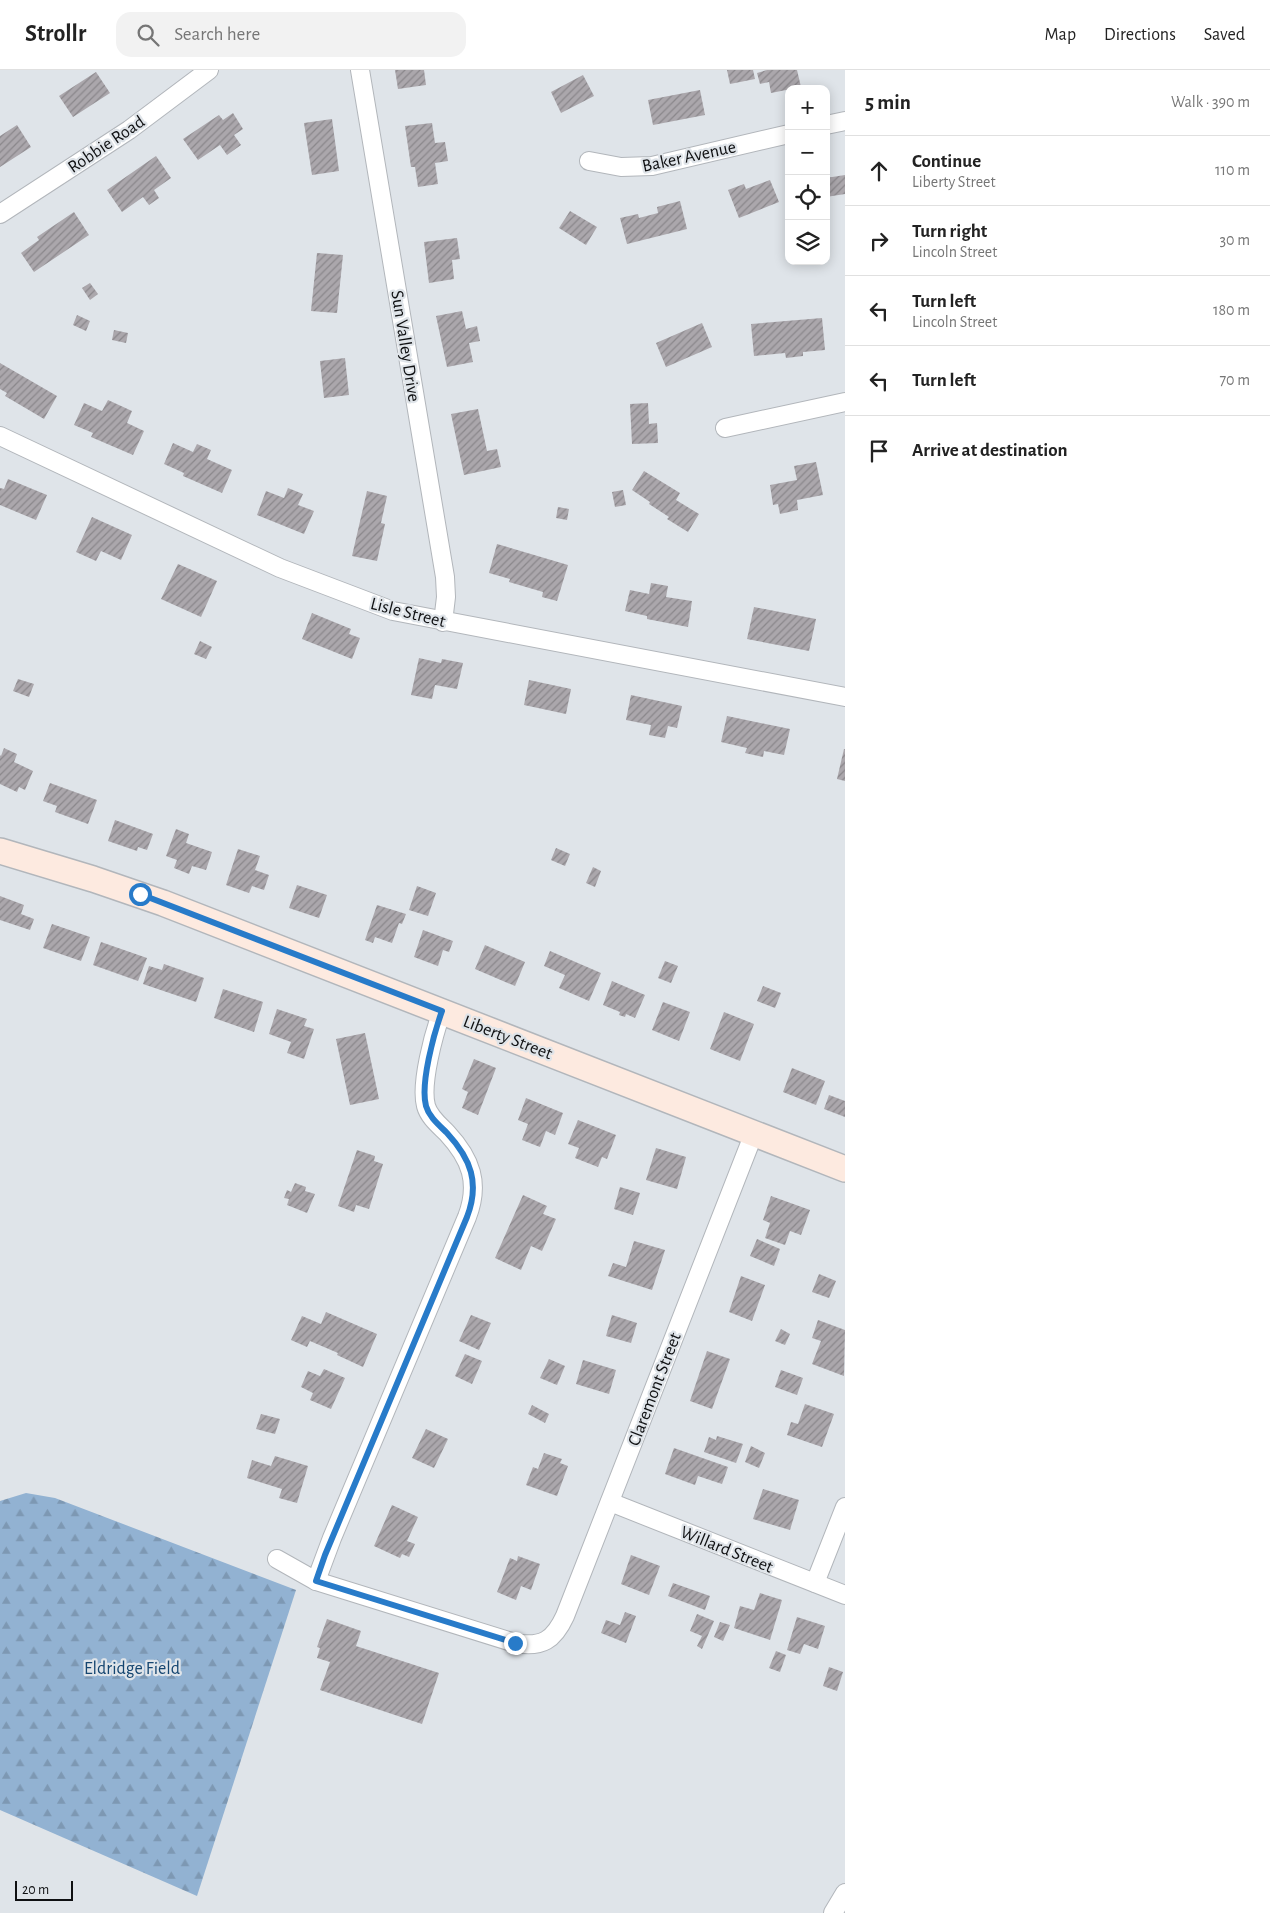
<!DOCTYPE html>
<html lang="en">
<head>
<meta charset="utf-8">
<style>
  :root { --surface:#fff; --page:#f2f2f2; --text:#222; --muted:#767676; --line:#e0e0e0 }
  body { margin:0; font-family:"Alegreya Sans",sans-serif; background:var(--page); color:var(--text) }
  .controls { position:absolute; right:15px; top:15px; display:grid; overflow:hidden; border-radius:10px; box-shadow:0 2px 12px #0003 }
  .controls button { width:45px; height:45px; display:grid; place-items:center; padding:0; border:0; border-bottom:1px solid var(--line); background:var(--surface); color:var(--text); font:25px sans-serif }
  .scale { position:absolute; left:15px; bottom:12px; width:58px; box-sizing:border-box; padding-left:5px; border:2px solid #0f1012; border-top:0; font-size:14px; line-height:18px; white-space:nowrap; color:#0f1012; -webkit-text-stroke:4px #dfe4e9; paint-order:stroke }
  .stop { position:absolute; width:15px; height:15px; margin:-11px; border:4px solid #287bc9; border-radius:50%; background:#fff }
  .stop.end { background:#287bc9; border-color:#fff; box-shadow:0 1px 5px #0008 }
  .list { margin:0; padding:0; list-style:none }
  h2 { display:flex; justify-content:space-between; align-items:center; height:65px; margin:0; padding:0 20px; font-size:21px }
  h2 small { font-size:16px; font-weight:400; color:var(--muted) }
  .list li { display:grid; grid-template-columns:32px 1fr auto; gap:15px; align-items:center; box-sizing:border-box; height:70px; padding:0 20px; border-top:1px solid var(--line) }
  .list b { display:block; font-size:19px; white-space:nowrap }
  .list p { margin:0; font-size:16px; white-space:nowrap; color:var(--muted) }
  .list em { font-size:16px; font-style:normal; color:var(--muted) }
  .icon { flex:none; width:28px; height:28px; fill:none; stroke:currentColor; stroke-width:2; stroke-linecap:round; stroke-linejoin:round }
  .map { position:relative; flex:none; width:845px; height:1843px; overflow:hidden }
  header { display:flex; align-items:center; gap:30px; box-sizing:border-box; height:70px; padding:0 25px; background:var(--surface); border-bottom:1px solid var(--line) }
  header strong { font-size:24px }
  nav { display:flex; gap:28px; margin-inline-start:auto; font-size:18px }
  .search { width:350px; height:45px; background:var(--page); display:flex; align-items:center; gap:12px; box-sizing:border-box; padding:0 18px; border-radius:15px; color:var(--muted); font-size:19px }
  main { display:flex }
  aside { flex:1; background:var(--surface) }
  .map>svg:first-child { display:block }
  .forest { fill:url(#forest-firs) }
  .building { fill:url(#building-hatch) }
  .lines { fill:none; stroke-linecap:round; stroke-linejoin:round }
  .street-casing { stroke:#b2b6bb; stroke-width:20 }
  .secondary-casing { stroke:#b2b6bb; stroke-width:28 }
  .street { stroke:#fff; stroke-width:18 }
  .secondary { stroke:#fdeae0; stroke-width:25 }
  .route { stroke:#287bc9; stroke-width:6 }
  .labels { text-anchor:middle; stroke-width:4.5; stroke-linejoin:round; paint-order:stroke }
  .street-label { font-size:18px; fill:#0f1012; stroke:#dfe4e9 }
  .park-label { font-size:18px; fill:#144570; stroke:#dfe4e9 }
</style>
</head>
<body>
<header>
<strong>Strollr</strong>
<div class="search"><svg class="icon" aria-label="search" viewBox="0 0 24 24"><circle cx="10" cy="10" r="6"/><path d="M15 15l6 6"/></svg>Search here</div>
<nav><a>Map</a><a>Directions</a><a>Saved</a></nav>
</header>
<main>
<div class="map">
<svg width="845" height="1843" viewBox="0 0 845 1843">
  <defs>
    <pattern id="forest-firs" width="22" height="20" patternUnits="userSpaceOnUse" patternTransform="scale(1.25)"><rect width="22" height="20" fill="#92b2d2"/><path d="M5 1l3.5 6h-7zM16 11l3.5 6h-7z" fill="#7d98b3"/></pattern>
    <pattern id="building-hatch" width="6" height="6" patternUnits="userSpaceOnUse" patternTransform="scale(1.25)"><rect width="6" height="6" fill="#aba7ac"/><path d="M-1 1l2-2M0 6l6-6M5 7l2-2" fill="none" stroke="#8a878b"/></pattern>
  </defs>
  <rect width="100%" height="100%" fill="#dfe4e9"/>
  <polygon class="forest" points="26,1423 55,1428 296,1520 197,1826 0,1740 0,1431"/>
  <g class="building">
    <polygon points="395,0 424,0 426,15 398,19"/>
    <polygon points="727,0 753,0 755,9 730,14"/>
    <polygon points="767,0 797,0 801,17 771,23 769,12 760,14 757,3"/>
    <polygon points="96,2 110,23 73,47 59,26"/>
    <polygon points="583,5 594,26 561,43 551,22"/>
    <polygon points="700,20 705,45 653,55 648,30"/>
    <polygon points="233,43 243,59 234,65 241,75 227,85 220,75 198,90 183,69 219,45 223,50"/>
    <polygon points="332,49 339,101 312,105 304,53"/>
    <polygon points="432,53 435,73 445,72 448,91 435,93 438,114 418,117 415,97 411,97 405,56"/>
    <polygon points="17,55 31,77 0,97 0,66"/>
    <polygon points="156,86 171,108 154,120 159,128 149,135 143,127 122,142 107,120"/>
    <polygon points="845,105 845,124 826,127 826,108"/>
    <polygon points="770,110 779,132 739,148 728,120 744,114 746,119"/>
    <polygon points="680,131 687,159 627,174 620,148 638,144 639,148 658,143 657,137"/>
    <polygon points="570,141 597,157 586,175 559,158"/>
    <polygon points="74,142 89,165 34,202 21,183 39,170 37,167"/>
    <polygon points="457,168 460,189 452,190 454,209 429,213 424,172"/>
    <polygon points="317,183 343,185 337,243 311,241"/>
    <polygon points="90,213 98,224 90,230 82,218"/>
    <polygon points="462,241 466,259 477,256 480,271 469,273 473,292 447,297 436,246"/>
    <polygon points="77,245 90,251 86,261 73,255"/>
    <polygon points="822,248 825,280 803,282 803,286 786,288 785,283 754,286 751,254"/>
    <polygon points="702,253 712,277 666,297 656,273"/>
    <polygon points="114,260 128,263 126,273 112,270"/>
    <polygon points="345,288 349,325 324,328 320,291"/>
    <polygon points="0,293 57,326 44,349 5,326 7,323 0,319"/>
    <polygon points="108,330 132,341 127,353 144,361 133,385 91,367 93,363 74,355 84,333 102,341"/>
    <polygon points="648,333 649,354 657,353 658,373 632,374 630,334"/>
    <polygon points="478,339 487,381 497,379 501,397 464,405 451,344"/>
    <polygon points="173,373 193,382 197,374 211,380 207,389 232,400 222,423 183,406 184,403 164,394"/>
    <polygon points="816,392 823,425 797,430 798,440 780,444 778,434 773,435 770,415 797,410 794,396"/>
    <polygon points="644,401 680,423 676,430 699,444 688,462 667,449 669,447 649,434 650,432 632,420"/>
    <polygon points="8,409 47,425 36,450 0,435 0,418 4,419"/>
    <polygon points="288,418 303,424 298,435 314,441 304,464 257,445 266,421 284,428"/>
    <polygon points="623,420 626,435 615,437 612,422"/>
    <polygon points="367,421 387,426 381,453 385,454 377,491 352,486"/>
    <polygon points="558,437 569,439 567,450 556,448"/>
    <polygon points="92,447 132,465 121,490 101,481 96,491 76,482"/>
    <polygon points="497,474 568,495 557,531 542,527 543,522 509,512 510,509 489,503"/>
    <polygon points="178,494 217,511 201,547 161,529"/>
    <polygon points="651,513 668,516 666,527 692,531 688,557 647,549 647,546 625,541 630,520 649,524"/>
    <polygon points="754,537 816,549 809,581 747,569"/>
    <polygon points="312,543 351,559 349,564 360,568 352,589 302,569"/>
    <polygon points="200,571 212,577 206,589 194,584"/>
    <polygon points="419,588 441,593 442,589 463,593 457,619 435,615 432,629 411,625"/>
    <polygon points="18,609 34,614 29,627 13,621"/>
    <polygon points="529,610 571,619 566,644 524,635"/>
    <polygon points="631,625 682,636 677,658 668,656 665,668 649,665 651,655 626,650"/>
    <polygon points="727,646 790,659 784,685 764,681 763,687 745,683 747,678 721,672"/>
    <polygon points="4,678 17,684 14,692 33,701 25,720 19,717 17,722 0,714 0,685 1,686"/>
    <polygon points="844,679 845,679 845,711 837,709"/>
    <polygon points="50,713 97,730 88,754 55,742 57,736 43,731"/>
    <polygon points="115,750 153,764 147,780 138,777 137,781 108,771"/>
    <polygon points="176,759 189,764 186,773 212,782 206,800 192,796 189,804 174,798 177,790 166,786"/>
    <polygon points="556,778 570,784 565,796 551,790"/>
    <polygon points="238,779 260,786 255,800 269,805 264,820 252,816 249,823 226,815"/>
    <polygon points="593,797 601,801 595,817 586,813"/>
    <polygon points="297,815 327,825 319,848 289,838"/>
    <polygon points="417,816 436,823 428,846 409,840"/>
    <polygon points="0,826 24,835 21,844 34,849 30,860 0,850"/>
    <polygon points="377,835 406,844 402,854 399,853 392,873 375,867 373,873 365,870"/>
    <polygon points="52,854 90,867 81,891 43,878"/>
    <polygon points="423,860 453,871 449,882 443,880 438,896 414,887"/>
    <polygon points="101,872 147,888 138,911 93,895"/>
    <polygon points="485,875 525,892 515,916 475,899"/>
    <polygon points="550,881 601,903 589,931 559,918 565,905 544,896"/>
    <polygon points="665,891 678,896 671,913 658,908"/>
    <polygon points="164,894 204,908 196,932 143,914 149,896 162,900"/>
    <polygon points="612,911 645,925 635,948 626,944 625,947 619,945 620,942 603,935"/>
    <polygon points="763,916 781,923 775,938 757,931"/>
    <polygon points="223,919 263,932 254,962 214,948"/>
    <polygon points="663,932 690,942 679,971 652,960"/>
    <polygon points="277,939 307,949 304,956 314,959 304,989 287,983 291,972 269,964"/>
    <polygon points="724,942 754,954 740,991 710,979"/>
    <polygon points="365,963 379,1029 350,1035 336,969"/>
    <polygon points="474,989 496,998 478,1045 462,1038 468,1022 462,1019"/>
    <polygon points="792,998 825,1011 816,1035 783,1022"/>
    <polygon points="829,1025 845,1031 845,1047 824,1039"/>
    <polygon points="526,1028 563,1043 555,1065 546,1061 540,1077 522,1070 528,1054 518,1050"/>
    <polygon points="578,1050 616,1065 607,1089 602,1087 598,1097 575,1088 579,1078 568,1074"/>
    <polygon points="656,1078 686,1087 677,1119 646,1110"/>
    <polygon points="357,1080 375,1086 374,1091 383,1094 369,1139 356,1135 354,1142 338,1136"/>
    <polygon points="295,1113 306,1117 305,1121 315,1124 307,1143 287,1135 289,1129 284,1128 287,1120 291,1122"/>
    <polygon points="620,1117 640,1123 633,1145 614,1139"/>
    <polygon points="523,1125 547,1136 543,1144 556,1149 542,1181 531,1176 521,1200 495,1188"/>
    <polygon points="771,1126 810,1140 801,1165 790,1161 785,1175 765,1168 770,1153 763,1150"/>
    <polygon points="757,1169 780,1179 774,1196 750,1186"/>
    <polygon points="634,1171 665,1180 652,1220 608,1206 613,1193 626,1197"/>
    <polygon points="819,1204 836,1211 829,1228 812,1222"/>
    <polygon points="741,1206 765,1215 752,1251 729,1242"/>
    <polygon points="326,1242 377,1264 363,1297 337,1285 338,1283 310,1271 307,1277 291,1270 302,1246 321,1254"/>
    <polygon points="471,1245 491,1253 479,1280 459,1271"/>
    <polygon points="612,1245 637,1253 631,1273 606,1266"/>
    <polygon points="818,1250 845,1260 844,1306 812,1294 821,1271 812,1268"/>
    <polygon points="781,1259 790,1264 785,1275 775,1271"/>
    <polygon points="707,1281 730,1289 712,1339 690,1331"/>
    <polygon points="465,1284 482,1291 472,1314 455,1306"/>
    <polygon points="549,1289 565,1296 557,1315 540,1308"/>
    <polygon points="583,1290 616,1300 609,1324 576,1314"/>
    <polygon points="324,1299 345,1308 331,1339 310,1330 313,1323 301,1317 308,1301 320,1306"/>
    <polygon points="781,1300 803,1308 797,1325 775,1317"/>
    <polygon points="805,1334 834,1344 822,1377 787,1365 791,1352 798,1354"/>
    <polygon points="532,1335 549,1344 545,1353 528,1344"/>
    <polygon points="261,1344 280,1349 275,1364 256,1359"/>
    <polygon points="426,1359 448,1369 434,1398 412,1388"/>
    <polygon points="717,1366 743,1374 736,1393 704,1382 709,1367 716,1370"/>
    <polygon points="751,1376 765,1383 759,1398 745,1392"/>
    <polygon points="674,1378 728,1397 722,1414 698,1406 695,1415 665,1404"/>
    <polygon points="544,1383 562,1389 560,1393 568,1396 557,1426 526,1415 533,1397 538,1399"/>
    <polygon points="275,1386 308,1396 297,1433 279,1428 282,1419 247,1408 252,1390 271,1396"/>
    <polygon points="763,1419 799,1430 790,1460 753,1449"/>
    <polygon points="392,1435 418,1447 407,1471 415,1474 409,1487 402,1484 400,1488 374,1476"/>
    <polygon points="631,1485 660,1496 649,1525 621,1514"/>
    <polygon points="518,1486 540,1494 531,1520 521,1516 516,1530 497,1522 510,1488 517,1491"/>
    <polygon points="673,1513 710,1526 705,1540 668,1526"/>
    <polygon points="760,1523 782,1530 770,1570 734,1558 740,1536 754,1540"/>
    <polygon points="625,1542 636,1546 626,1573 601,1563 606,1550 620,1555"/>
    <polygon points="697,1544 714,1551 702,1579 697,1576 702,1566 690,1561"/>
    <polygon points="797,1547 825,1556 818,1579 804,1574 800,1584 787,1580"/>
    <polygon points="327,1549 361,1561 356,1576 439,1603 422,1654 320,1620 330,1592 317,1588 320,1578 317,1577"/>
    <polygon points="720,1552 730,1555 723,1571 714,1567"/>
    <polygon points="776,1581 786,1585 780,1602 769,1598"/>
    <polygon points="829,1597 843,1602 837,1621 823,1616"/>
  </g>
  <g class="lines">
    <g class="street-casing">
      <g id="street">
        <polyline points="360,0 445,507 446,527 443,552"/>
        <polyline points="826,55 845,51"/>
        <polyline points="589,91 621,97 652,96 789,64"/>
        <polyline points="0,144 129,60 209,0"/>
        <polyline points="725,358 845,332"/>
        <polyline points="0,366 280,498 393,541 845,627"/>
        <polyline points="610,1432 845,1525"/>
        <path d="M277 1489 316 1511 515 1573C542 1578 554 1570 565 1546L754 1063"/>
        <path d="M316 1511 332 1468 467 1147C480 1113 471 1089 447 1063 439 1055 429 1047 426 1036 420 1014 434 963 442 941"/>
        <polyline points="815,1513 845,1437"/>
        <polyline points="833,1843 845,1823"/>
      </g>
    </g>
    <g class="secondary-casing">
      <polyline id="secondary" points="0,781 93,809 163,833 845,1099"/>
    </g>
    <use href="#street" class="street"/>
    <use href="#secondary" class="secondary"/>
  </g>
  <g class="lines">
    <path class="route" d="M140 824 442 941C434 963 420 1014 426 1036 429 1047 439 1055 447 1063 471 1089 480 1113 467 1147L325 1485 316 1511 515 1573"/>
  </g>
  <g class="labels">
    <g class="street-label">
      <text transform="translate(106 74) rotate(-34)" y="6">Robbie Road</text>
      <text transform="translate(689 86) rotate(-12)" y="6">Baker Avenue</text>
      <text transform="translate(406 276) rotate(81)" y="6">Sun Valley Drive</text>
      <text transform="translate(408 542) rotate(14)" y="6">Lisle Street</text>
      <text transform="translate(508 967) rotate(21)" y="6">Liberty Street</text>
      <text transform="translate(654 1319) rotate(-69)" y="6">Claremont Street</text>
      <text transform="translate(727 1479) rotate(22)" y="6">Willard Street</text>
    </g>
    <g class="park-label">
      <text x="132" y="1604">Eldridge Field</text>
    </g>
  </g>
</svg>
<div class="controls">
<button>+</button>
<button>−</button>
<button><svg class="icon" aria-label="locate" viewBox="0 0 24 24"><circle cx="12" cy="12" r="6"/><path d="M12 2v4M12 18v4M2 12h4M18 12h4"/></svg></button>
<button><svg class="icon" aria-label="layers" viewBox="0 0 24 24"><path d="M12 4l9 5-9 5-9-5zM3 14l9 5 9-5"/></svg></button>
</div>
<div class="scale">20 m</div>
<div class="stop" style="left:140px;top:824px"></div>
<div class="stop end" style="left:515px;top:1573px"></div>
</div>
<aside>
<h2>5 min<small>Walk · 390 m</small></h2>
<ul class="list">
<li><svg class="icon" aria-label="ahead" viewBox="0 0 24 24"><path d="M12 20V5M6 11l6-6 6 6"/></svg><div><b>Continue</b><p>Liberty Street</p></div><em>110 m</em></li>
<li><svg class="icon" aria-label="right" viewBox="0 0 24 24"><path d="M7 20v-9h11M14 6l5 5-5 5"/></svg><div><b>Turn right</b><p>Lincoln Street</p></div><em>30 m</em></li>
<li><svg class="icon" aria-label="left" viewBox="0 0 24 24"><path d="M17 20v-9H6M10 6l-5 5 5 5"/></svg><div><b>Turn left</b><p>Lincoln Street</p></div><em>180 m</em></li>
<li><svg class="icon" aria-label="left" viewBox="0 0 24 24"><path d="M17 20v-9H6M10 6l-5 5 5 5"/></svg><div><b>Turn left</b></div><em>70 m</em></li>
<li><svg class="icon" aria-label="arrive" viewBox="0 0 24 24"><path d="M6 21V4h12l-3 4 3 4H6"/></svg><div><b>Arrive at destination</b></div></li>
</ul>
</aside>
</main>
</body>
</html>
